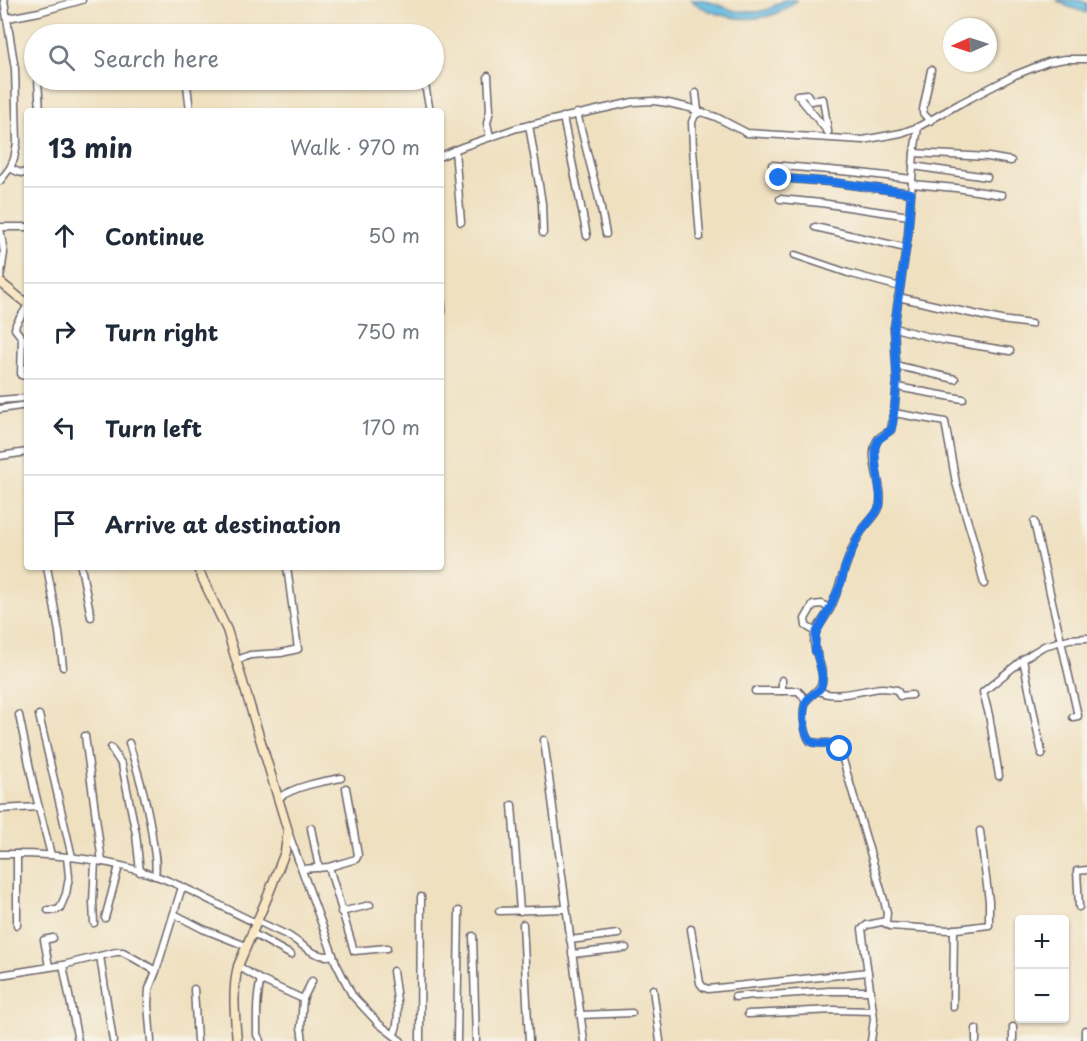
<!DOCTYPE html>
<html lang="en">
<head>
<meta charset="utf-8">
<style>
  :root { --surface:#fff; --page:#f6f6f7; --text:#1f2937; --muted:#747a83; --line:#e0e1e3 }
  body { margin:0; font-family:"Playpen Sans",sans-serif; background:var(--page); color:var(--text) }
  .controls { position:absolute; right:18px; bottom:18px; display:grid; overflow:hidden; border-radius:6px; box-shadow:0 2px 4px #0004 }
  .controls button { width:54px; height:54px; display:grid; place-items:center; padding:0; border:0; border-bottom:2px solid var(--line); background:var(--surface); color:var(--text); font:30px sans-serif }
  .compass { position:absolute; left:943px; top:18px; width:54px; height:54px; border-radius:50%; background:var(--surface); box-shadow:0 2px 4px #0004; rotate:267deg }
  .stop { position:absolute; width:18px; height:18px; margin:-14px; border:4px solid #1a73e8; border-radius:50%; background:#fff }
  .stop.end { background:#1a73e8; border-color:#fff; box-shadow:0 2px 6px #0008 }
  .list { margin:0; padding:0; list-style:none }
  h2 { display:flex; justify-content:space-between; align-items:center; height:78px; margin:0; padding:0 24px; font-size:26px }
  h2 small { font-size:20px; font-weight:400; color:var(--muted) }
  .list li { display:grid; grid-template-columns:39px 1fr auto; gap:18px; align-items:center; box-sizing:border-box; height:96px; padding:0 24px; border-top:2px solid var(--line) }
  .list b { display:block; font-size:22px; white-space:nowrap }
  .list em { font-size:20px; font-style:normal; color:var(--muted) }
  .icon { flex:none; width:33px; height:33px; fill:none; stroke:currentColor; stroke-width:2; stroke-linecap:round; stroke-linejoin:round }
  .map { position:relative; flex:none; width:1087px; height:1041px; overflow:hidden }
  .search { position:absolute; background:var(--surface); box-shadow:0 2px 4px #0004; left:24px; top:24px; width:420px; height:66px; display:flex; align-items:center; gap:15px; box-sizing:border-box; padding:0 21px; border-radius:33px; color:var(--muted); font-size:22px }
  .panel { position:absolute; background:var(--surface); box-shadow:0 2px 4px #0004; left:24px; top:108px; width:420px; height:462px; border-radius:6px }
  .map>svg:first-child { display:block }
  .water { fill:#64bbe1; stroke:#436e8e; stroke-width:1.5 }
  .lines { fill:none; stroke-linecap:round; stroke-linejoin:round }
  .street-casing { stroke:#6a646a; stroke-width:9 }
  .secondary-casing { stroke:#6a646a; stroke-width:11 }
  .street { stroke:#fff; stroke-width:6 }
  .secondary { stroke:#f9e7c3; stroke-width:8 }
  .route { stroke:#1a73e8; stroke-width:8 }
</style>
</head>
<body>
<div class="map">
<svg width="1087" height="1041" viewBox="0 0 1087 1041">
  <rect width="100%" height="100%" fill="#f7f3e8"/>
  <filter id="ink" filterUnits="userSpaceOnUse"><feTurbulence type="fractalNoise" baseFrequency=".0167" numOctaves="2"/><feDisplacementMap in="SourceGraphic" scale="12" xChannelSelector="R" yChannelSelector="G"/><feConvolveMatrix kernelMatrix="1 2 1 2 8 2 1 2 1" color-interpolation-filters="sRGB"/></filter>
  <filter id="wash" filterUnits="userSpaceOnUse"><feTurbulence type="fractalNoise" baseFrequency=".008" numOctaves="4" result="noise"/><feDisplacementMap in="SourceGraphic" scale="24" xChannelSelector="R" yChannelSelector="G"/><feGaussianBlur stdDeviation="1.35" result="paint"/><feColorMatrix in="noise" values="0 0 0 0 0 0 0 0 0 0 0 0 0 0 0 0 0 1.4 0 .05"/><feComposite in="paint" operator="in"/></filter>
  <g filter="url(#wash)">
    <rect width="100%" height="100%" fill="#efe0c0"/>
    <g class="water">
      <path d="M690 0H704L735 11 757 12 767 10 784 0H797C792 4 786 8 781 11 754 25 714 18 690 0Z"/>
      <polygon points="1057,0 1078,0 1087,3 1087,13 1067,6"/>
    </g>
  </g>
  <g filter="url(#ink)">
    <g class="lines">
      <g class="street-casing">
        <g id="street">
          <polyline points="8,18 39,12 82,0"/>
          <polyline points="488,76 490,110 487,123 490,137"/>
          <polyline points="38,80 40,111"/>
          <polyline points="424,80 430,111"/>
          <polyline points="187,85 190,111"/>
          <polyline points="696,93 698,111"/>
          <polyline points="797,95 807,94 811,101 823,99 828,131"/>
          <polyline points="799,97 828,132"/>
          <polyline points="577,113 599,199 606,234"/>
          <polyline points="563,117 587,236"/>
          <polyline points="930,121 923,113 923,110 931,70"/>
          <polyline points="529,125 542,203 543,233"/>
          <polyline points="455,150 461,222"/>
          <polyline points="914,153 988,157 1011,161"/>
          <polyline points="441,156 462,147 517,128 633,102 654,101 668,103 690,108 716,117 747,133 863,140 901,133 918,127 959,104 1015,75 1048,62 1065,59 1087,59"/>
          <polyline points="772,165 852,172 912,179"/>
          <polyline points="913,166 987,177"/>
          <polyline points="10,168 18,172 27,174"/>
          <polyline points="779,178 830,182 911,193"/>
          <polyline points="0,181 10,168 14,159 17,143 15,69 4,0"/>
          <polyline points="912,184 956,188 1002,195"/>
          <polyline points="780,199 821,203 909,216"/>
          <polyline points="0,227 27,227"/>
          <polyline points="815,227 906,248"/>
          <polyline points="0,228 4,253 0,279"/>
          <polyline points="700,237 693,149 692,122 695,115 701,112"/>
          <polyline points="795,255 848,273 900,287"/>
          <polyline points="441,291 442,312"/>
          <polyline points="898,297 1001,320 1031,324"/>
          <polyline points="27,307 16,324 15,329 22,338 21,375 27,376"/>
          <polyline points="894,328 942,340 1010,351"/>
          <polyline points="897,367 898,366 903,367 955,379"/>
          <polyline points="897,387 963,399"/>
          <polyline points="0,400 25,398"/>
          <polyline points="0,409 27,405"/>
          <polyline points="894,413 945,422 956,483 974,542 984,584"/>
          <polyline points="0,456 27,452"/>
          <polyline points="1034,522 1078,716 1073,717"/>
          <polyline points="47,567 59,632 63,667"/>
          <polyline points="81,567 91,617"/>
          <polyline points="816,632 806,626 805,619 813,605 822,604 830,609"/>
          <polyline points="1023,659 1042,754"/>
          <polyline points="237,660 250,655 281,653 298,649 287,567"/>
          <polyline points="782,680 782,691"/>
          <path d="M818 690C832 701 865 689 882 688 887 688 892 689 897 690L900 696 912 695"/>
          <polyline points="755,691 798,691 803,696 806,703"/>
          <polyline points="19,715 34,788 51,855"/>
          <polyline points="39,715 72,857"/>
          <polyline points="85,736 102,862"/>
          <polyline points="544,740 584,1041"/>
          <path d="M129 743C139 776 149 808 153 843 155 854 157 865 155 876"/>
          <polyline points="111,748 122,765 136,834 140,872"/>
          <polyline points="999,776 989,715 983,692 1026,657 1044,646 1069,639 1087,638"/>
          <path d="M278 798C297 786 319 782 341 778"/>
          <polyline points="512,805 520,911"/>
          <polyline points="0,809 39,807"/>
          <polyline points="311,828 319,868"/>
          <polyline points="288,832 336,963 352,995 379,1024 401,1041"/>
          <path d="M0 854C51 853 108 859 156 876 190 888 223 908 256 923"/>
          <polyline points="17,854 17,925"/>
          <polyline points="329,867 354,951 387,948"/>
          <polyline points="302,869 329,867 356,859 358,855 346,788"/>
          <polyline points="1079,907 1077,871 1087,870"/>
          <polyline points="48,910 57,910 60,908 66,894 69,877 67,857"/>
          <polyline points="499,911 566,909"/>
          <polyline points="341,912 370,905"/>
          <polyline points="174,914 203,929 246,946"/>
          <polyline points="105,918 119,866"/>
          <path d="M257 921C268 926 278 931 289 936 302 944 316 960 333 955"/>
          <polyline points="883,922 890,926 949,930 989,925 989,901 980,831"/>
          <polyline points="94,923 93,902 95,861"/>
          <polyline points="523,924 529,1041"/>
          <polyline points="691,929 700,983 703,987 708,989 868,972"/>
          <polyline points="252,933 291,955"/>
          <polyline points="473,936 476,1041"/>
          <polyline points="570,940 618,934"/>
          <polyline points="572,954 626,948"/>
          <polyline points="100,956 113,1041"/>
          <polyline points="63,965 78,1041"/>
          <polyline points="49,966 44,940 53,938"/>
          <polyline points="238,966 261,980 303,999"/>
          <path d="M393 971C395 987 402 1020 394 1034"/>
          <polyline points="0,975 63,965 116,952 123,952 156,971"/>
          <polyline points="194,989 197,1041"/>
          <polyline points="653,989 660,1041"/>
          <polyline points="735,997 753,995 755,996 829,991 871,991"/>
          <polyline points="953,1007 954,929"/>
          <polyline points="748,1014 834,1010 873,1011"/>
          <polyline points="580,1015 632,1013"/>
          <polyline points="1013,1027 1013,1041"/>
          <polyline points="976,1029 976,1041"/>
          <polyline points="151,1041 148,1004 149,989 156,971 182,887"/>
          <path d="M260 1041 259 1038 257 1035C257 1017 256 997 261 980"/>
          <polyline points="303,1041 301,1027 303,999 312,981"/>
          <polyline points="420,1041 421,897"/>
          <polyline points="457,1041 459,911"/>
          <path d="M871 1041 874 1019 873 1011 862 929 867 925 886 921 887 913 884 900 839 746C830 740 820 746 810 741 804 733 801 709 807 700 812 693 820 691 822 682 824 673 819 663 817 654 814 648 813 639 816 632 819 624 826 617 830 609 842 584 846 555 861 532 866 524 874 518 878 510 888 491 864 456 879 438 882 435 887 433 891 430L894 413 897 382 894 328 908 235 914 153 918 127"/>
          <polyline points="1085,1041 1085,1030"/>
        </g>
      </g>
      <g class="secondary-casing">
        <g id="secondary">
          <polyline points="0,282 27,304"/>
          <path d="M197 567 227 630 288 831 285 852 267 898 238 966C232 991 235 1016 237 1041"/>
        </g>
      </g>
      <use href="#street" class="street"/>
      <use href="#secondary" class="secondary"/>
    </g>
  </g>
  <g class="lines" filter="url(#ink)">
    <path class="route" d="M779 178 831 182 911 193 908 236 894 328 897 382 893 423 891 430 878 440 875 448 876 464 880 494V505L876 513 861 532 857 539 845 567 841 583 831 606 816 633 815 651 817 654C819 664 825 677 821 687 818 693 810 695 807 700 802 709 803 729 808 737 815 751 833 736 840 749"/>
  </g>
</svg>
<div class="controls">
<button>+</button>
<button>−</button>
</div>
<svg class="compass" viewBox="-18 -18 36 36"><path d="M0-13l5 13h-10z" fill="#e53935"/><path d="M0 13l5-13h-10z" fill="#747a83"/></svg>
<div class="stop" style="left:840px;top:749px"></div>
<div class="stop end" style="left:779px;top:178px"></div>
<div class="search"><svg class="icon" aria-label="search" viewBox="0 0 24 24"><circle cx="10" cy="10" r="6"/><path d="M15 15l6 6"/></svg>Search here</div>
<section class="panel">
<h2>13 min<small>Walk · 970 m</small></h2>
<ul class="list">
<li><svg class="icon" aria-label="ahead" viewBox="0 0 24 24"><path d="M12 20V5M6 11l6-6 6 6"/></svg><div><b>Continue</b></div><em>50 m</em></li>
<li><svg class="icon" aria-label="right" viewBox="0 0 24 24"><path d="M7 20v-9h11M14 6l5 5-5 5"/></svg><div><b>Turn right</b></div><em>750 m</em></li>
<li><svg class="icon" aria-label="left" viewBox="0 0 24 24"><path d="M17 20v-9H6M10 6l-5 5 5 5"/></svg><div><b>Turn left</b></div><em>170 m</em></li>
<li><svg class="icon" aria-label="arrive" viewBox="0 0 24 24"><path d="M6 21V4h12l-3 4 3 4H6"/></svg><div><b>Arrive at destination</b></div></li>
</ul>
</section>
</div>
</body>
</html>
